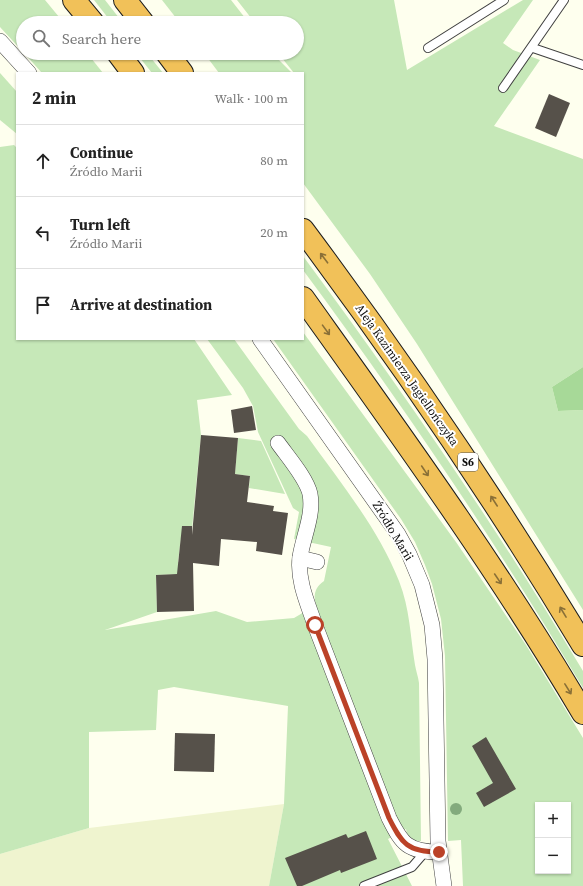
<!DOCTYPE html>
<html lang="en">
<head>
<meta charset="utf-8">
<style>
  :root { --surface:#fff; --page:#f2f2f2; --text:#222; --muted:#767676; --line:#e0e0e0 }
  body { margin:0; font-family:"Source Serif 4",serif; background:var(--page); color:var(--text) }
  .controls { position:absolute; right:12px; bottom:12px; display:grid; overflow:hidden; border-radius:0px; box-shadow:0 1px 3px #0004 }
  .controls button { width:36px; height:36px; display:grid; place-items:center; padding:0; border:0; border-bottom:1px solid var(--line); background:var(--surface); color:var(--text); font:20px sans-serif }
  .stop { position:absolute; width:12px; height:12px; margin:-9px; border:3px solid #bb4228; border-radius:50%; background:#fff }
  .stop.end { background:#bb4228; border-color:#fff; box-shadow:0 1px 4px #0008 }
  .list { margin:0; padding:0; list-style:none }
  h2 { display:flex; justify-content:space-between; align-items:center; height:52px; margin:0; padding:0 16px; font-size:17px }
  h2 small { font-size:13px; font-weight:400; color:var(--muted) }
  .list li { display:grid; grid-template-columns:26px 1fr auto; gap:12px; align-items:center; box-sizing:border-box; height:72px; padding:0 16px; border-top:1px solid var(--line) }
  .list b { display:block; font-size:15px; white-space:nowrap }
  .list p { margin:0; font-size:13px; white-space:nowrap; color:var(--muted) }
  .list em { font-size:13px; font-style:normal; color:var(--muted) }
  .icon { flex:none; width:22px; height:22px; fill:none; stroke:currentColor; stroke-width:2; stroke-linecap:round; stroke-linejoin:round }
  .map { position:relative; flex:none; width:583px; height:886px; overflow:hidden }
  .search { position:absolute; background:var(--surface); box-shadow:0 1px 3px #0004; left:16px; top:16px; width:288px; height:44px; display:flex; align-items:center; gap:10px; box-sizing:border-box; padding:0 14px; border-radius:22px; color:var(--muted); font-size:15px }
  .panel { position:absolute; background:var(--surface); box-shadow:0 1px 3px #0004; left:16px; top:72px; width:288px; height:268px; border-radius:0px }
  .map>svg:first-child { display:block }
  .farmland { fill:#eff4cf }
  .green { fill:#c6e8b8; fill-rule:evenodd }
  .forest { fill:#a7d998 }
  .building { fill:#56514a }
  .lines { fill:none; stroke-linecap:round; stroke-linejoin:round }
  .lane-casing { stroke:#404040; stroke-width:10 }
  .street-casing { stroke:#404040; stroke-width:16 }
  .highway-casing { stroke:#1e1e1e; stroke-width:24 }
  .lane { stroke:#fff; stroke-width:8 }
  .street { stroke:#fff; stroke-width:15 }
  .highway { stroke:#f1c159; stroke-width:22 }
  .tree { fill:#83aa7d }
  .oneway { stroke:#8a7037 }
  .route { stroke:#bb4228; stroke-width:5 }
  .labels { text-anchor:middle; stroke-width:4; stroke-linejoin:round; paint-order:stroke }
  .shield { fill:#fff; stroke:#565656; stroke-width:1 }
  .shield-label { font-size:11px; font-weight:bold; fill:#0d0d0d }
  .street-label { font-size:12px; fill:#0d0d0d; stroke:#fff }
</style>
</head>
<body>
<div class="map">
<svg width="583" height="886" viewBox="0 0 583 886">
  <rect width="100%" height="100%" fill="#feffee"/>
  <polygon class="farmland" points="284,804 269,886 0,886 0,854 89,828"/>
  <g class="green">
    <polygon points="0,0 45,0 64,23 23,23 23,52 0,27"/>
    <polygon points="94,0 105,0 123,23 112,23"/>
    <polygon points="162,0 231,0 249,23 180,23"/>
    <polygon points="237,0 394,0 407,70 523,0 533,0 503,43 513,50 540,60 494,126 583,159 583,367 552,387 558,411 583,410 583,610 417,344 370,274 303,183 303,73 294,73 278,53 297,53 297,23 255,23"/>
    <polygon points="24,53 87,53 103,73 42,73"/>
    <polygon points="136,53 147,53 163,73 152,73"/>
    <polygon points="204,53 272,53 292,73 219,73"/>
    <polygon points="0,73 17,92 17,134 0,120"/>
    <path d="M14 145 17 148V339H194L232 395 197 400 201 435 191 539 181 538 178 562 187 563V574L156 575 157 612 105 630 216 611 247 622 294 618 316 605C313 595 315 587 324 581L331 547 308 542 316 503 315 493 310 482 282 440 272 448 281 453 305 491 307 502 300 540 294 539 299 512 293 508 258 432 253 406 243 388 207 339H234L299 429 307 436C340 482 378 528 399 581 410 609 410 635 415 665 416 671 418 676 419 683L421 841H408L406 829 388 839 412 886H269L284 804 288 706 174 687 158 690 156 730 89 732V828L0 854V147Z"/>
    <path d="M303 256C402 390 497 528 583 671V688C497 544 403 405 303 270Z"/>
    <path d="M303 332 456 542 526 645 583 738V886H463L461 840 448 841 445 656 441 619 432 584 425 565 415 542 401 519 273 339H303ZM538 805H568V871H538Z"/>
    <polygon points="238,438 261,441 285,494 249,488 250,476 235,474"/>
  </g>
  <polygon class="forest" points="583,367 583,410 558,411 552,387"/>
  <g class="building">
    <polygon points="549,94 570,103 556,137 535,128"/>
    <polygon points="252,406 256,430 234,433 231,410"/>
    <polygon points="201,435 238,438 235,474 250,476 247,502 274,506 273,511 288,513 282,555 256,551 257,542 221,539 219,566 193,563 194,611 157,612 156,575 177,574 182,526 192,526 192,535"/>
    <polygon points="175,733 215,734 214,772 174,771"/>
    <polygon points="486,737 516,789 484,807 476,793 493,783 472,746"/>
    <polygon points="366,831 377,859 341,873 340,870 302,886 297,886 285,858 346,834 348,838"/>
  </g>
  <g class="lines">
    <g class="lane-casing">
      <g id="lane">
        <polyline points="428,48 504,0"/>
        <polyline points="533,48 583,65"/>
        <polyline points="503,88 564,0"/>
        <polyline points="364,886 412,867 425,852"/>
      </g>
    </g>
    <g class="street-casing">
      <g id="street">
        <polyline points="0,41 29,73"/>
        <polyline points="260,339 398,534 409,554 422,585 432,625 435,659 438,841 444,886"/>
        <path d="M278 443C288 457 307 479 310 494 314 515 303 537 300 557 297 581 308 604 315 625L389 818C402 844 408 852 439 852"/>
        <polyline points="300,558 317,562"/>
      </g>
    </g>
    <g class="highway-casing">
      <g id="highway">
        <polyline points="74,0 93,23"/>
        <polyline points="125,0 143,23"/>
        <polyline points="118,53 133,73"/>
        <polyline points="167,53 182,73"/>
        <path d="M303 230C403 364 497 502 583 645"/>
        <path d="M303 298C400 434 498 569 583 713"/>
      </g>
    </g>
    <use href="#lane" class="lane"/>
    <use href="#street" class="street"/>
    <use href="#highway" class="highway"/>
  </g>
  <circle class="tree" cx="456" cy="809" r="6"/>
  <defs><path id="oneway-shaft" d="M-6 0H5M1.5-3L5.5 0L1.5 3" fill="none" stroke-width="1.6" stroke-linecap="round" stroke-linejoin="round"/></defs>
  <g class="oneway">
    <use href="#oneway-shaft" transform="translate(324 258) rotate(-127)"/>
    <use href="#oneway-shaft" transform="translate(326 330) rotate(54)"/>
    <use href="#oneway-shaft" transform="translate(425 471) rotate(56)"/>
    <use href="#oneway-shaft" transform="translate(494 501) rotate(-123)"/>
    <use href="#oneway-shaft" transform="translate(498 579) rotate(56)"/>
    <use href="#oneway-shaft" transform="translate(563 612) rotate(-121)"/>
    <use href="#oneway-shaft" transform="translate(568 689) rotate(58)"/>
  </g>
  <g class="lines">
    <path class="route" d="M315 625 389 818C402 844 408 852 439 852"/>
  </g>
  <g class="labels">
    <rect class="shield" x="458" y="453" width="20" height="18" rx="3"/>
    <g class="shield-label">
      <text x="468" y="466">S6</text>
    </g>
    <g class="street-label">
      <text transform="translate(407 375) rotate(55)" y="4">Aleja Kazimierza Jagiellończyka</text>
      <text transform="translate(393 531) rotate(59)" y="4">Źródło Marii</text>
    </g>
  </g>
</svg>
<div class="controls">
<button>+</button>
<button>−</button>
</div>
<div class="stop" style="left:315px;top:625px"></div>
<div class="stop end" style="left:439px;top:852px"></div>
<div class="search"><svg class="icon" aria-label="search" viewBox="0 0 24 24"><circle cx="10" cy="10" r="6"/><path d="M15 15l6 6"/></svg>Search here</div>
<section class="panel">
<h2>2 min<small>Walk · 100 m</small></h2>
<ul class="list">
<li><svg class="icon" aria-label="ahead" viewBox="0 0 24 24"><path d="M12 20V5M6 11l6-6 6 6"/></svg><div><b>Continue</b><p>Źródło Marii</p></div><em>80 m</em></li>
<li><svg class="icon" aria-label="left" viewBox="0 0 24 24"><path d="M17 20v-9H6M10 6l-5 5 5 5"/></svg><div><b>Turn left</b><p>Źródło Marii</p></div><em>20 m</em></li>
<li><svg class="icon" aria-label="arrive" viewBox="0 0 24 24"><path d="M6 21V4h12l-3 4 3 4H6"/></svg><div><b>Arrive at destination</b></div></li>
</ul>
</section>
</div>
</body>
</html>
